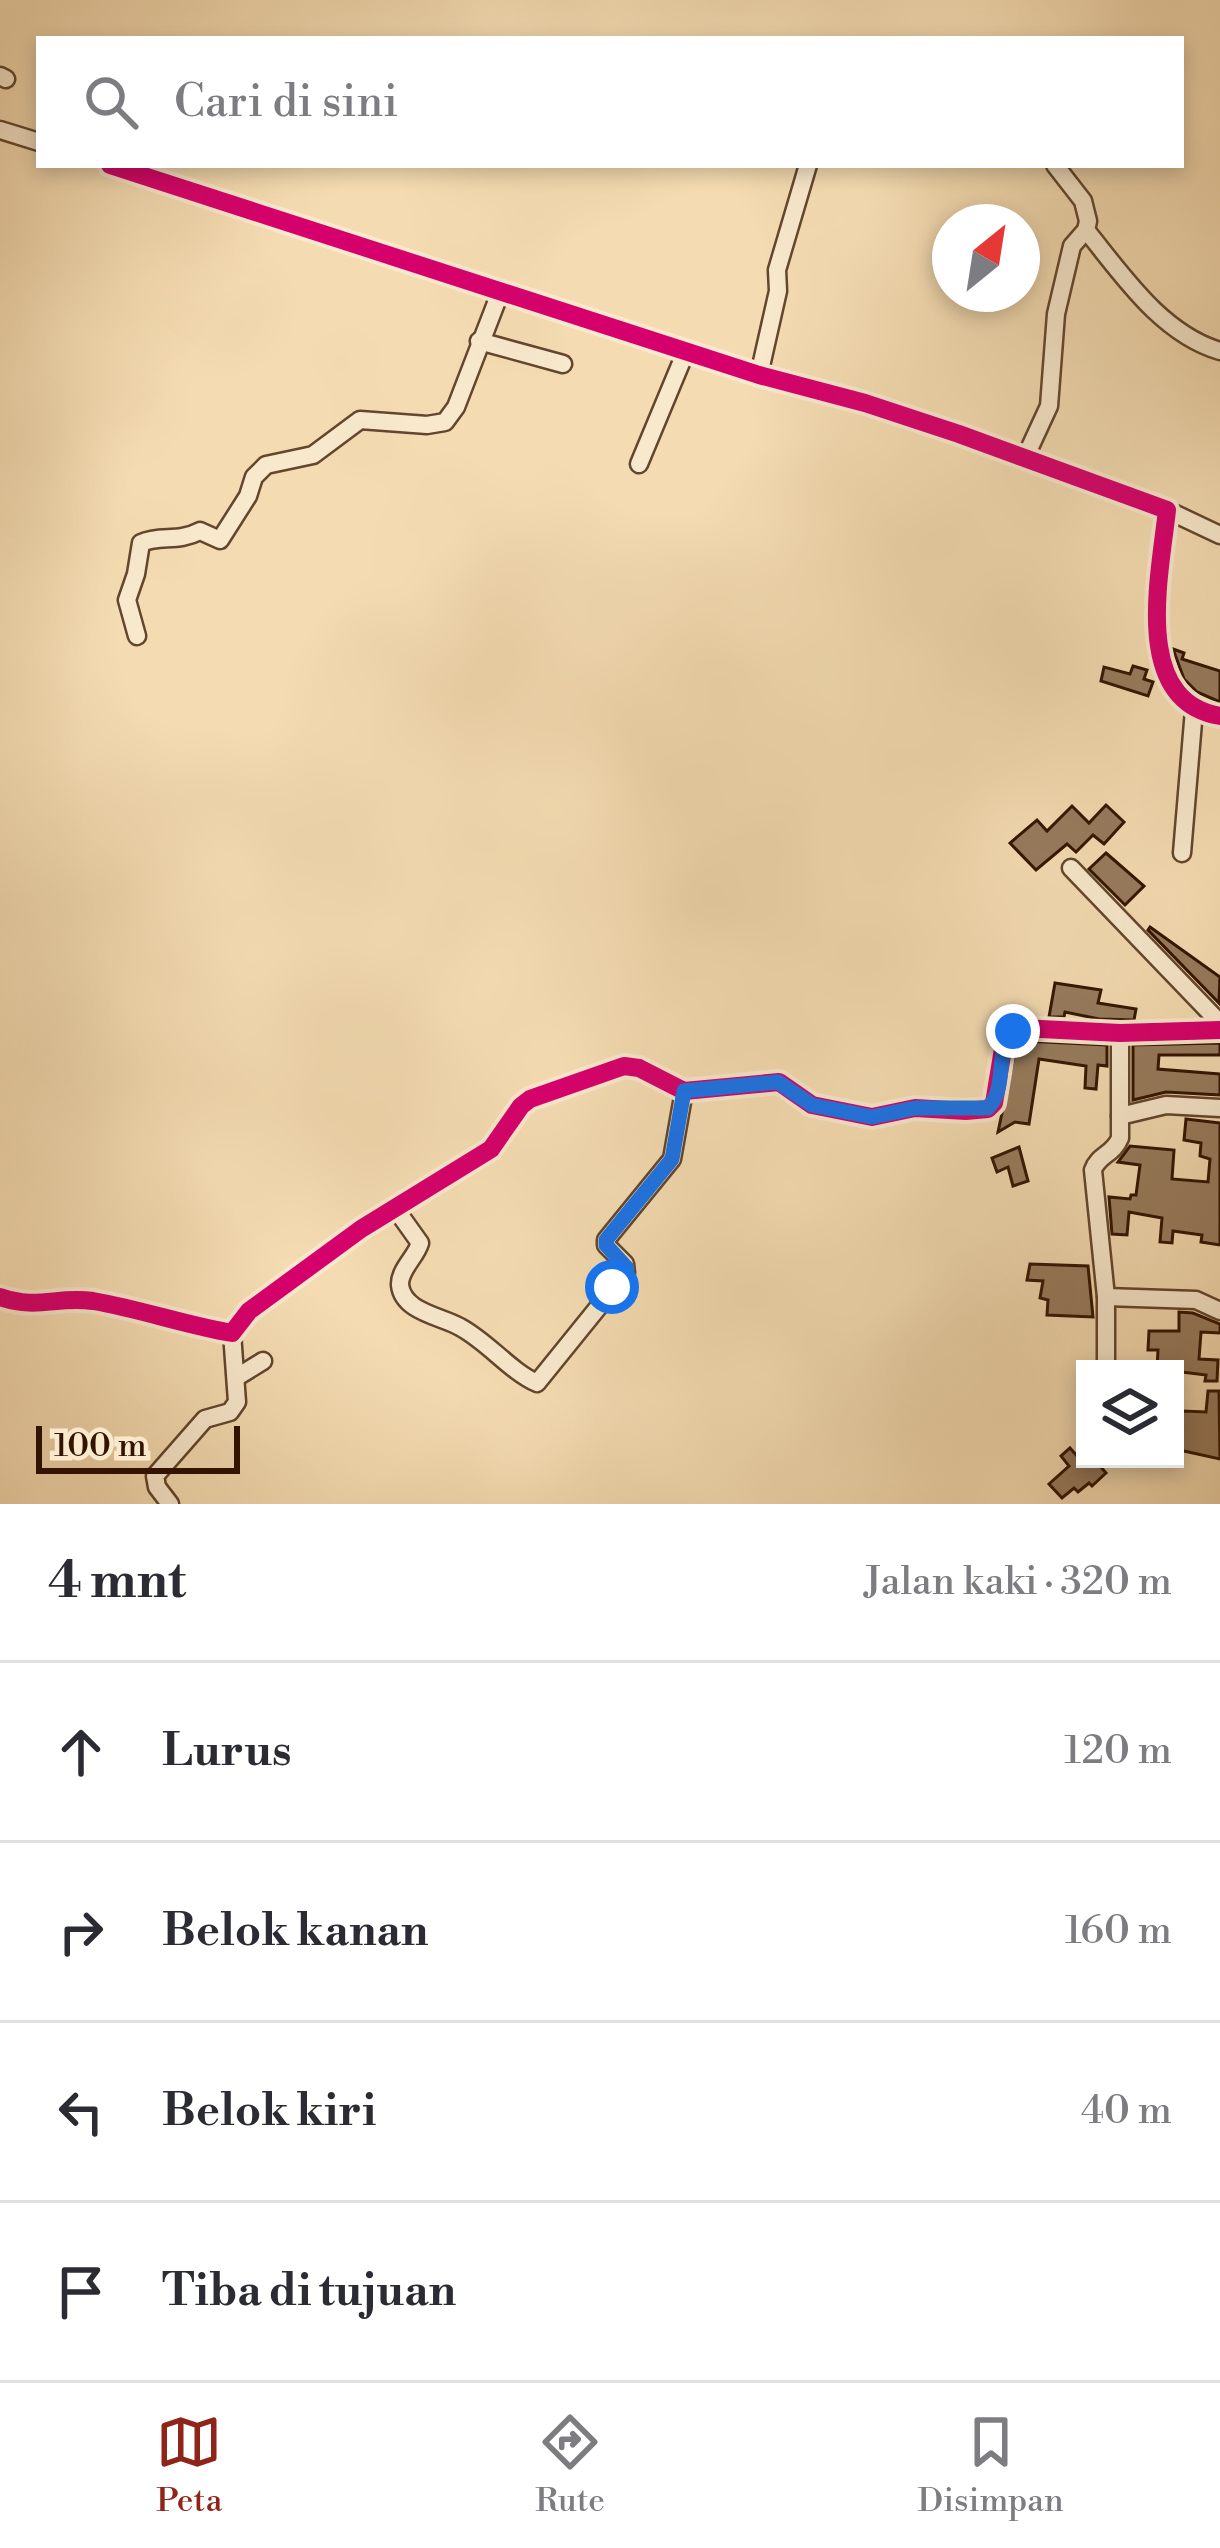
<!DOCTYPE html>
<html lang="id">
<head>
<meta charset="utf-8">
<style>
  :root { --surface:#fff; --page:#f2f2f3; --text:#2b2b33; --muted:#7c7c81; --line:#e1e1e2; --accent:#8f2418 }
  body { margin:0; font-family:"Libre Bodoni",serif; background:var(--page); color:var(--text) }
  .controls { position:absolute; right:36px; bottom:36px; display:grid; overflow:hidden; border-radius:0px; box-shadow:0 6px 18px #0003 }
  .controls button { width:108px; height:108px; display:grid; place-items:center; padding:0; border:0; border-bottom:3px solid var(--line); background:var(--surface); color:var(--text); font:60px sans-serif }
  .compass { position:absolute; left:932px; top:204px; width:108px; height:108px; border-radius:50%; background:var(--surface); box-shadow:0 6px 18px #0003; rotate:30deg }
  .scale { position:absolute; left:36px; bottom:30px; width:204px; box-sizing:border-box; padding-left:12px; border:6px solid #321401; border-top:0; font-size:33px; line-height:42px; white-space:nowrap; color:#321401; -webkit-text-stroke:9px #f8e8cc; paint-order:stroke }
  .stop { position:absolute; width:36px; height:36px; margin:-27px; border:9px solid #1a73e8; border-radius:50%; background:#fff }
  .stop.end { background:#1a73e8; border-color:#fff; box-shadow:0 3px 12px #0008 }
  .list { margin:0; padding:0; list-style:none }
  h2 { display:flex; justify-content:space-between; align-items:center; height:156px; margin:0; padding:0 48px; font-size:51px }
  h2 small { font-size:39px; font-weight:400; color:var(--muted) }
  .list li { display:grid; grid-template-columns:78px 1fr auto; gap:36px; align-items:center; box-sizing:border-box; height:180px; padding:0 48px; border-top:3px solid var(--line) }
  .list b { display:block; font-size:45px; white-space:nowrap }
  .list em { font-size:39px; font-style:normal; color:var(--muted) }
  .icon { flex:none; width:66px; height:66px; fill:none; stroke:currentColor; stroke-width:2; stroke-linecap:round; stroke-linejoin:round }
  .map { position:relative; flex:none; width:1220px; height:1504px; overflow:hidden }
  .search { position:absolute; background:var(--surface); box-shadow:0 6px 18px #0003; left:36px; right:36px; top:36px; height:132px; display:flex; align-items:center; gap:30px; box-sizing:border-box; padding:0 42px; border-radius:0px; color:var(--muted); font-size:45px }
  .sheet { height:876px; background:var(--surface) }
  nav { display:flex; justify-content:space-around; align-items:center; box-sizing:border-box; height:168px; border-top:3px solid var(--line); background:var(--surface); font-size:33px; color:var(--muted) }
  nav a { display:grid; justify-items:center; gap:6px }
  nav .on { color:var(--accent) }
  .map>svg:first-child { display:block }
  .building { fill:#977b5d; stroke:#321401; stroke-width:3 }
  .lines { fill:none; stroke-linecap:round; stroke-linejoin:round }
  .minor-casing { stroke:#62462d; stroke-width:21 }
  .minor { stroke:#f8e8cc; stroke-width:16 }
  .cycleway-casing { stroke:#f8e8cc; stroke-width:26 }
  .cycleway { stroke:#d6006c; stroke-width:18 }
  .route { stroke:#1a73e8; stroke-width:15 }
</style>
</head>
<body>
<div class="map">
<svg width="1220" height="1504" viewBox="0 0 1220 1504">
  <rect width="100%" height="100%" fill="#f4dbb1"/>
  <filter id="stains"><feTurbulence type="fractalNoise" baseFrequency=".00167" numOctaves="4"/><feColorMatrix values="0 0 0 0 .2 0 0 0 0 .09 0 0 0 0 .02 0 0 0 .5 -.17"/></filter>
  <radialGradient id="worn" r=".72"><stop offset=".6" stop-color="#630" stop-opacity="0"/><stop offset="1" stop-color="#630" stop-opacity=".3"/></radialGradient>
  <g class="building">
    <polygon points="1173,649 1184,653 1182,659 1220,671 1220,702 1197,692 1184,679"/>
    <polygon points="1133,666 1147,670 1144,679 1153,682 1148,696 1101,681 1104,667 1130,674"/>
    <polygon points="1106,805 1124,822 1104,844 1093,835 1076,852 1067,844 1036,870 1010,843 1037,820 1047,831 1072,806 1089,823"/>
    <polygon points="1106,853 1144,886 1125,905 1089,869"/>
    <polygon points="1150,927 1220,977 1219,1003 1148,930"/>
    <polygon points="1055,983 1101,990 1098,1003 1136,1009 1134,1020 1099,1019 1065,1012 1064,1017 1049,1017"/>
    <polygon points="1024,1041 1107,1045 1107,1066 1098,1065 1096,1089 1085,1088 1086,1066 1039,1059 1029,1124 1015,1122 998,1132 1016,1047"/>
    <polygon points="1220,1043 1220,1055 1159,1055 1158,1069 1220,1074 1220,1095 1166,1092 1133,1100 1133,1045"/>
    <polygon points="1186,1119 1220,1123 1220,1245 1201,1242 1202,1235 1173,1231 1172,1243 1160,1242 1162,1218 1129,1212 1127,1235 1112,1234 1109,1197 1130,1199 1131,1195 1136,1195 1140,1165 1118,1162 1130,1146 1174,1150 1172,1179 1208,1182 1210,1159 1200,1156 1201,1143 1184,1140"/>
    <polygon points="1019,1147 1028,1181 1013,1186 1008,1167 997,1172 992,1158"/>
    <polygon points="1030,1264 1088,1266 1093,1317 1047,1315 1048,1300 1040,1298 1043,1281 1027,1280"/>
    <polygon points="1179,1312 1193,1313 1220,1324 1220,1333 1201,1332 1199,1359 1218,1360 1217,1381 1205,1381 1206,1375 1157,1369 1158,1350 1148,1350 1149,1331 1179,1331"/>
    <polygon points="1208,1391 1219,1391 1220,1459 1175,1449 1183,1411 1206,1412"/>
    <polygon points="1070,1448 1077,1456 1084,1450 1085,1459 1094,1459 1106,1473 1092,1486 1089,1483 1078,1492 1074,1488 1062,1498 1049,1484 1069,1466 1061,1456"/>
  </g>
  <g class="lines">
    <g class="minor-casing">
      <g id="minor">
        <polyline points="0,76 6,79"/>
        <polyline points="0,130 39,142"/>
        <path d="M110 165 759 375 865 403 959 434 1167 510C1160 576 1131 701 1220 716"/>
        <path d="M1086 230C1123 276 1162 334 1220 351"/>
        <polyline points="479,341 563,364"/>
        <polyline points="759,375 778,291 777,270 808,165"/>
        <polyline points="1025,458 1049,406 1056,314 1072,246 1086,230 1088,221 1083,201 1055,165"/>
        <polyline points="639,464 686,351"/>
        <polyline points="1167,510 1220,535"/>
        <path d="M137 636 127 600 136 574 141 543C161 534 177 543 200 531L220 540 248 496 254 477 266 465 313 455 360 420 427 425 445 422 456 407 500 293"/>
        <polyline points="1182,853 1194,710"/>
        <polyline points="1071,868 1220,1023"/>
        <polyline points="1120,1116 1166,1105 1220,1108"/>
        <path d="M395 1208 420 1243C416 1257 399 1270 400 1285 403 1312 441 1316 460 1327 488 1342 510 1371 537 1383L626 1273 625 1264 606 1245V1240L672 1159 684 1091"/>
        <path d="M0 1297C38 1310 56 1296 93 1301 140 1309 185 1325 232 1333L249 1311 361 1229 491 1149 521 1106 530 1099 624 1066 639 1068 684 1091 779 1082 812 1105 872 1117 915 1108 966 1111 988 1109 994 1103 1004 1043 1009 1034 1021 1028 1120 1033 1220 1030"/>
        <polyline points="1106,1297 1196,1300 1220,1311"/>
        <path d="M1106 1369V1297L1093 1170C1098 1155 1114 1154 1120 1138V1033"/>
        <polyline points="237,1377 263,1361"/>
        <polyline points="170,1504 157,1487 155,1476 205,1419 230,1412 237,1402 232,1333"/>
      </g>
    </g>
    <use href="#minor" class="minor"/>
    <g class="cycleway-casing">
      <g id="cycleway">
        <path d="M110 165 759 375 865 403 959 434 1167 510C1160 576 1131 701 1220 716"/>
        <path d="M0 1297C38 1310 56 1296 93 1301 140 1309 185 1325 232 1333L249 1311 361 1229 491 1149 521 1106 530 1099 624 1066 639 1068 684 1091 779 1082 812 1105 872 1117 915 1108 966 1111 988 1109 994 1103 1004 1043 1009 1034 1021 1028 1120 1033 1220 1030"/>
      </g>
    </g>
    <use href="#cycleway" class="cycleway"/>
  </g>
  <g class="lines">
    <path class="route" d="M612 1287 627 1268 606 1245V1240L672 1159 684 1091 778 1082 812 1105 872 1117 915 1108H988C1008 1088 994 1053 1013 1031"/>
  </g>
  <rect width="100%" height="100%" filter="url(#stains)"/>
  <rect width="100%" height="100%" fill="url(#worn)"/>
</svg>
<div class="controls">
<button><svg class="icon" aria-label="layers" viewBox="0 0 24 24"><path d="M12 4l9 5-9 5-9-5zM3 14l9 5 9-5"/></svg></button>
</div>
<svg class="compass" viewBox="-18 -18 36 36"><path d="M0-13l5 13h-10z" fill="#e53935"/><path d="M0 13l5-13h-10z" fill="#7c7c81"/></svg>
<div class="scale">100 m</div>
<div class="stop" style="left:612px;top:1287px"></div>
<div class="stop end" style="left:1013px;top:1031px"></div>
<div class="search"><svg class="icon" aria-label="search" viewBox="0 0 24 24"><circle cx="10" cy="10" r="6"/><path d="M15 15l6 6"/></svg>Cari di sini</div>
</div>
<section class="sheet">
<h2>4 mnt<small>Jalan kaki · 320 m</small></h2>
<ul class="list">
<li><svg class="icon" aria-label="ahead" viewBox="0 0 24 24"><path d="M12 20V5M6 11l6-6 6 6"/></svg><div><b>Lurus</b></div><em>120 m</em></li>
<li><svg class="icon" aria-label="right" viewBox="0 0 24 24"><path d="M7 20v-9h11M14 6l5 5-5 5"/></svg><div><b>Belok kanan</b></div><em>160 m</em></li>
<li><svg class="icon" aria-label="left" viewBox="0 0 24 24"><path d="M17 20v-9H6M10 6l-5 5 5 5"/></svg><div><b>Belok kiri</b></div><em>40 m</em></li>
<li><svg class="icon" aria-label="arrive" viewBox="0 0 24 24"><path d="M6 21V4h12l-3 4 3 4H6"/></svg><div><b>Tiba di tujuan</b></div></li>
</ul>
</section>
<nav>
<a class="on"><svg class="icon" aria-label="map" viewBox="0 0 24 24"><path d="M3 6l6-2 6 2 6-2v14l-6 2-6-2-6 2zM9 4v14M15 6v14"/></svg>Peta</a>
<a><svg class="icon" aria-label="directions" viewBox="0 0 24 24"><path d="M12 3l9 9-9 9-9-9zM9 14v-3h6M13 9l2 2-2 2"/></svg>Rute</a>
<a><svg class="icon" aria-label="saved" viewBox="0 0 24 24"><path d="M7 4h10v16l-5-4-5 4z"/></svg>Disimpan</a>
</nav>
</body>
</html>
